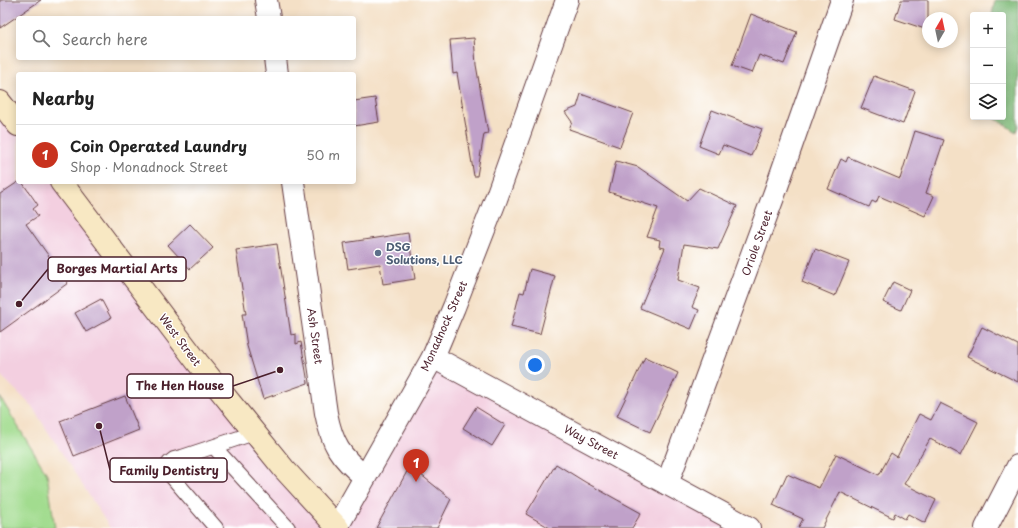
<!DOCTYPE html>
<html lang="en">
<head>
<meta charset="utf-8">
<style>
  :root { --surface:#fff; --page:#f2f2f2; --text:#222; --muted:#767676; --line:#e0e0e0; --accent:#c8321e }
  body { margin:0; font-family:"Playpen Sans",sans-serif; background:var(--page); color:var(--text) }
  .controls { position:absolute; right:12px; top:12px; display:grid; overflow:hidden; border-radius:4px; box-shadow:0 2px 10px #0003 }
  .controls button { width:36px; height:36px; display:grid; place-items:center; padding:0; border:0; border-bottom:1px solid var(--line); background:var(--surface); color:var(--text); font:20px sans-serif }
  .compass { position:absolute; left:922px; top:12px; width:36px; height:36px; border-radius:50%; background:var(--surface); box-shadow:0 2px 10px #0003; rotate:9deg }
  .you { position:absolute; left:535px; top:365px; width:14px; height:14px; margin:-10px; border:3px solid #fff; border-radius:50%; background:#1a73e8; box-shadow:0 0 0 6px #1a73e833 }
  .badge { display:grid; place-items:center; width:26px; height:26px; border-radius:50%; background:var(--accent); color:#fff; font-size:13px; font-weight:700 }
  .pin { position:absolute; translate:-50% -33px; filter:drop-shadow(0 1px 2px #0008) }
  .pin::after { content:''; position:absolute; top:21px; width:14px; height:12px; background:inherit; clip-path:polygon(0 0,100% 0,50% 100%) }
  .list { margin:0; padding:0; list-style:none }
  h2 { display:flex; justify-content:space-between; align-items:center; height:52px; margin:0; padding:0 16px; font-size:17px }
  h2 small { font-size:13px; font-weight:400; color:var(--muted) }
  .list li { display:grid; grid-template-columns:26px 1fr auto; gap:12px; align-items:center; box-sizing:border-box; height:60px; padding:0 16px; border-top:1px solid var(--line) }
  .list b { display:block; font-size:15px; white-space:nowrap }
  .list p { margin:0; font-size:13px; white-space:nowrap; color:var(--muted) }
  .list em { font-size:13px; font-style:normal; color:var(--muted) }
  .icon { flex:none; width:22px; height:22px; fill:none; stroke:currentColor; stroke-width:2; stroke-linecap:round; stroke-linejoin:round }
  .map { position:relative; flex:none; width:1018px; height:528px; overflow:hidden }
  .search { position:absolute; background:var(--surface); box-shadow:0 2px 10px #0003; left:16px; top:16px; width:340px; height:44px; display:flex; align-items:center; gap:10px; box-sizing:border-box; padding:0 14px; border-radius:4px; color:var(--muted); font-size:15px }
  .panel { position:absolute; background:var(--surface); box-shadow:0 2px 10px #0003; left:16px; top:72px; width:340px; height:112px; border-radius:4px }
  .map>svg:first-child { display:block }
  .built { fill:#f3cfe0 }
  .green { fill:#a2dc8f; stroke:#767e5d }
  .forest { fill:#81bc7a; stroke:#666e52 }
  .building { fill:#c0a1c9 }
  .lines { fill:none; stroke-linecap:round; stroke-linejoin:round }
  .service-casing { stroke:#643c42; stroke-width:16 }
  .minor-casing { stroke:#643c42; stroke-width:24 }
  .tertiary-casing { stroke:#643c42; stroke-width:24 }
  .secondary-casing { stroke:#643c42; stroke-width:24 }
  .service { stroke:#fff; stroke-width:14 }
  .minor { stroke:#fff; stroke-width:22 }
  .tertiary { stroke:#fff; stroke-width:22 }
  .secondary { stroke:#f8e8c3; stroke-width:22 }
  .service-dot { fill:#5c6f8a; stroke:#fff; stroke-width:1.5 }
  .labels { text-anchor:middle; stroke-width:3; stroke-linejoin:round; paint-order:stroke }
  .street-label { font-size:11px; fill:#4a1f2b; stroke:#fff }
  .service-label { font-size:11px; font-weight:bold; fill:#4e5e75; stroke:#fff; text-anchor:start }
  .leader { fill:none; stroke:#4a1f2b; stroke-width:1.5 }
  .callout-dot { fill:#4a1f2b; stroke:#fff; stroke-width:1.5 }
  .callout { fill:#fff; stroke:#4a1f2b; stroke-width:1.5 }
  .callout-label { font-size:12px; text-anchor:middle; font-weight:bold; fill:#4a1f2b }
</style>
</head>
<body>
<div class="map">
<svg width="1018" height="528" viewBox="0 0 1018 528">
  <rect width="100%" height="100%" fill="#fff"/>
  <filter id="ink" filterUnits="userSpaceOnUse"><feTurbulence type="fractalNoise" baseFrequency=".025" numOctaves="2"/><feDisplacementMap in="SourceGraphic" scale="8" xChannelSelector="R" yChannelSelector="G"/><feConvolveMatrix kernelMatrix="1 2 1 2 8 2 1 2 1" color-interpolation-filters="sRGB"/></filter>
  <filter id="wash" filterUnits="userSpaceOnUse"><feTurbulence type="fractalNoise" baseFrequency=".012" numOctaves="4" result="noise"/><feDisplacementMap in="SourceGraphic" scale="16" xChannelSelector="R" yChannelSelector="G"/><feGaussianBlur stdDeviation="0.9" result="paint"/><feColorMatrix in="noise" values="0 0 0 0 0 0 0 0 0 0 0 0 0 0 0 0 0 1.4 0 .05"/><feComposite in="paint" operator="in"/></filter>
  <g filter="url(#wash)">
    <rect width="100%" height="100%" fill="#f4e0c6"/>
    <polygon class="built" points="0,102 18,125 18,182 61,182 337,527 433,357 749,528 110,528 31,405 0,375"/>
    <polygon class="green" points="0,397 47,474 55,528 0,528"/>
    <polygon class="forest" points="995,0 1018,0 1018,126 1016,132 993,117 1003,117 1003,15 992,15"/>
    <g id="blocks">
      <g class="building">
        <polygon points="0,0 41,0 0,28"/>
        <polygon points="901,0 928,0 928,30 895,19"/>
        <polygon points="751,14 797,32 784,64 759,55 752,73 732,66"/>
        <polygon points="474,38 476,65 488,133 484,134 477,176 474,176 457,73 453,74 450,40"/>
        <polygon points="874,76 915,91 903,124 861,108"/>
        <polygon points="581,94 633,113 620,147 569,129 572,122 565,112 577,107"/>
        <polygon points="375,98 379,122 354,126 354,101"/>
        <polygon points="712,110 762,129 751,156 723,145 719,154 699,146"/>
        <polygon points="915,131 944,140 926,193 934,196 925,216 879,196 876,203 872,201 869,207 828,189 841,159 846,162 848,157 900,179"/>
        <polygon points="616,161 638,167 687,201 699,188 737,206 718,249 684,244 678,280 700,288 692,307 699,310 691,329 640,308 665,248 659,247 660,240 647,237 658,208 609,192"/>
        <polygon points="18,182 22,182 38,205 33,209 38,216 26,224 68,283 0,332 0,194"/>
        <polygon points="190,224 213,248 190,269 168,245"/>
        <polygon points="408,233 415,279 383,284 380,264 348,269 344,243"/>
        <polygon points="277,244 291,335 296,334 296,344 301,342 308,383 263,399 247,346 242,314 246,314 236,250"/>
        <polygon points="815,249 849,262 835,296 802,282"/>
        <polygon points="530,269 555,276 540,334 511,327 520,292 524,293"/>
        <polygon points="893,282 910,290 901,310 883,302"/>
        <polygon points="101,299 111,318 86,332 75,313"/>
        <polygon points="982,327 1018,345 1018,382 967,357"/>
        <polygon points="645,357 678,373 650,432 617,416"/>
        <polygon points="125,396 139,430 74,456 60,421"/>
        <polygon points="940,403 978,422 961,455 930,439 904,484 936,500 925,523 908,514 905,519 895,513 893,518 840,492 822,528 798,528 803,519 773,505 787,474 819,488 836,454 879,475 891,453 897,457 919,414 931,420"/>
        <polygon points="476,407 505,425 492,446 463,428"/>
        <polygon points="556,464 585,482 641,513 632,528 550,528 526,514"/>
        <polygon points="410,466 451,499 437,528 376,528"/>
      </g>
    </g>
  </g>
  <g filter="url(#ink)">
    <use href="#blocks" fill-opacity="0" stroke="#643c42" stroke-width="1"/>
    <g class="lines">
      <g class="service-casing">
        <g id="service">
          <polyline points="214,447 288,528"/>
          <polyline points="216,528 172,477 169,472 169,463 174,459 182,457 254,433"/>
        </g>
      </g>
      <g class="minor-casing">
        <g id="minor">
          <polyline points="266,0 269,18"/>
          <polyline points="275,58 277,74"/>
          <path d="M293 182 326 413C332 444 340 457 365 477"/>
          <polyline points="433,357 749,528"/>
          <polyline points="667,484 775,192 842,0"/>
          <polyline points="337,527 433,357 454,307 496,199 567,0"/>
        </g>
      </g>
      <g class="tertiary-casing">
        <polyline id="tertiary" points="986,528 1018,466"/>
      </g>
      <g class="secondary-casing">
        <g id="secondary">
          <polyline points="0,102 18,125"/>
          <polyline points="61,182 198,363 284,469 338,528"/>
        </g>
      </g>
      <use href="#service" class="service"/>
      <use href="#minor" class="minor"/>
      <use href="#tertiary" class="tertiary"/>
      <use href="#secondary" class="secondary"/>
    </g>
  </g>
  <circle class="service-dot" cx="378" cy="253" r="4"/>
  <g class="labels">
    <g class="street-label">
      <text transform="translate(757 243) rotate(-70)" y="4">Oriole Street</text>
      <text transform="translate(444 326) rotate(-66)" y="4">Monadnock Street</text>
      <text transform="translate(315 336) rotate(82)" y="4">Ash Street</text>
      <text transform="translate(180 340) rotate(53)" y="4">West Street</text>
      <text transform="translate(591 442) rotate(28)" y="4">Way Street</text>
    </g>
    <g class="service-label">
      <text x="386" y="251">DSG<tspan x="386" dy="13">Solutions, LLC</tspan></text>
    </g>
  </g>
  <path class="leader" d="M19 304L48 269M280 370L233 386M99 426L110 470"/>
  <g class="callout-dot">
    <circle cx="19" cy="304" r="4"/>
    <circle cx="280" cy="370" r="4"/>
    <circle cx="99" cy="426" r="4"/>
  </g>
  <g class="callout">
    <rect x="48" y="257" width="138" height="24" rx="4"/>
    <rect x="127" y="374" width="106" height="24" rx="4"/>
    <rect x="110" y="458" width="117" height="24" rx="4"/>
  </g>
  <g class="callout-label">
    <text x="117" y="273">Borges Martial Arts</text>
    <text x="180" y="390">The Hen House</text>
    <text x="169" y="475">Family Dentistry</text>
  </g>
</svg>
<div class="controls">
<button>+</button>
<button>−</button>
<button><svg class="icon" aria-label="layers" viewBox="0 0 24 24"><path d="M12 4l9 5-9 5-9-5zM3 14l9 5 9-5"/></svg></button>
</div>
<svg class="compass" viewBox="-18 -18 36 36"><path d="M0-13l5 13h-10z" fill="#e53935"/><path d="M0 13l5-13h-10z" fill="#767676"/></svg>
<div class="you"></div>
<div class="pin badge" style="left:416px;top:482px">1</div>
<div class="search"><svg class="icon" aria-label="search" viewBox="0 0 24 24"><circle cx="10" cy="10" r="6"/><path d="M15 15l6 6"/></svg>Search here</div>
<section class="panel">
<h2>Nearby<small></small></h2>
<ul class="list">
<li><span class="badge">1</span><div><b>Coin Operated Laundry</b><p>Shop · Monadnock Street</p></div><em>50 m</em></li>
</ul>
</section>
</div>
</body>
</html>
